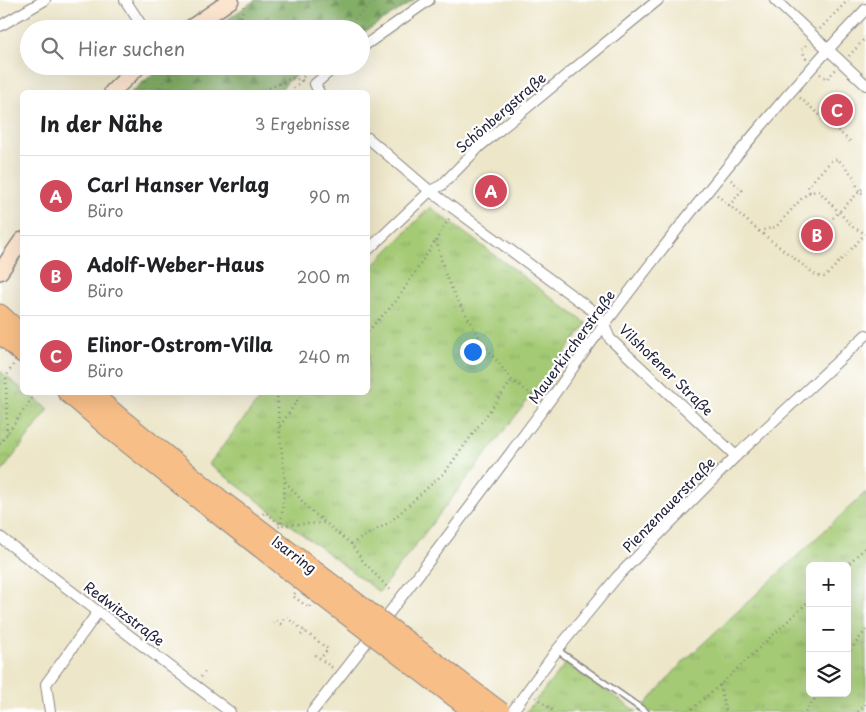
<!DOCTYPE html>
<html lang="de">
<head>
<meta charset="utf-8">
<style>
  :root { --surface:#fff; --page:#f2f2f2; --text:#202124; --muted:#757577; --line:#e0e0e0; --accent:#d1495b }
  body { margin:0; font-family:"Playpen Sans",sans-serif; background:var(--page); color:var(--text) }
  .controls { position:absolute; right:15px; bottom:15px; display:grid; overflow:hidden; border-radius:8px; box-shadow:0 5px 20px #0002 }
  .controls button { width:45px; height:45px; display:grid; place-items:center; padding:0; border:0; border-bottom:1px solid var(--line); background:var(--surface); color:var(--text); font:25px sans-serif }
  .you { position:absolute; left:472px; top:351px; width:18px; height:18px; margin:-12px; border:4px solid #fff; border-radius:50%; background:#1a73e8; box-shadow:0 0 0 8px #1a73e833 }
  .badge { display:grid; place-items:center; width:32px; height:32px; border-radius:50%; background:var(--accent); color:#fff; font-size:16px; font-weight:700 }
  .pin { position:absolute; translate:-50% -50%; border:2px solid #fff; box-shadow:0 1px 5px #0006 }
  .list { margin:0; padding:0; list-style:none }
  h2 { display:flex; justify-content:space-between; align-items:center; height:65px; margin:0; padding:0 20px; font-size:21px }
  h2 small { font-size:16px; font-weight:400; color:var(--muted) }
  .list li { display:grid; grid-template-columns:32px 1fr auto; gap:15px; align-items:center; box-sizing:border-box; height:80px; padding:0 20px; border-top:1px solid var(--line) }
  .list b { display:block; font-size:19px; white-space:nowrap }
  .list p { margin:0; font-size:16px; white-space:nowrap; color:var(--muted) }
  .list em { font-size:16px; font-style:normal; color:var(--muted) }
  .icon { flex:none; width:28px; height:28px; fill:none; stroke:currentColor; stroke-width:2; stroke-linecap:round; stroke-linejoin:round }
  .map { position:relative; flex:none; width:866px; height:712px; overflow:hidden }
  .search { position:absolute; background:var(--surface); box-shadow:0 5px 20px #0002; left:20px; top:20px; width:350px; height:55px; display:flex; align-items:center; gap:12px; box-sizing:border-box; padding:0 18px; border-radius:28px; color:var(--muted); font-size:19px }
  .panel { position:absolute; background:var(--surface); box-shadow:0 5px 20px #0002; left:20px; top:90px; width:350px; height:305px; border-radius:8px }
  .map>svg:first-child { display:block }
  .forest { fill:url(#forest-firs); stroke:#526850 }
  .park { fill:url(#park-tufts); stroke:#637658; fill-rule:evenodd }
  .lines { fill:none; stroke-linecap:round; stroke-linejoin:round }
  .lane-casing { stroke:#888482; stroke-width:8 }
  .street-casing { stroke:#888482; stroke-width:12 }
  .secondary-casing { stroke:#888482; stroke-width:18 }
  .highway-casing { stroke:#888482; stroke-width:21 }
  .path { stroke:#888482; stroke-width:2.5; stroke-dasharray:1 4; stroke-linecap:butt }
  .lane { stroke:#fff; stroke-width:5 }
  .street { stroke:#fff; stroke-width:10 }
  .secondary { stroke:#fce5cf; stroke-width:15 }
  .highway { stroke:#f7be87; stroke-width:19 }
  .highway-bridge-casing { stroke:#888482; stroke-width:21; stroke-linecap:butt }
  .highway-bridge { stroke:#f7be87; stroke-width:19 }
  .labels { text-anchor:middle; stroke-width:4.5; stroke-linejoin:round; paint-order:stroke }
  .street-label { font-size:14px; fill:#22223b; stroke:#fff }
</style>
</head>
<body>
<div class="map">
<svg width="866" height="712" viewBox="0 0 866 712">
  <defs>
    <pattern id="forest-firs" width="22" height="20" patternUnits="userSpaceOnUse" patternTransform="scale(1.25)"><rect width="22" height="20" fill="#83ae66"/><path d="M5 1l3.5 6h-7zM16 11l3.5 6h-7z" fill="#6b8d55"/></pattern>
    <pattern id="park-tufts" width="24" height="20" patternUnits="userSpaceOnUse" patternTransform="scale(1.25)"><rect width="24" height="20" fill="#a4ca75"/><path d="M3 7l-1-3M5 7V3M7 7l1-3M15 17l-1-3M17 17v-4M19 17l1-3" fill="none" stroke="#8dad66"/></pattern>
  </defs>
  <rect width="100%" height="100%" fill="#fff"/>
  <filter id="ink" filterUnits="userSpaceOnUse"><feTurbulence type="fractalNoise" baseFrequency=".02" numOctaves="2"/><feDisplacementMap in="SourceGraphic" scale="10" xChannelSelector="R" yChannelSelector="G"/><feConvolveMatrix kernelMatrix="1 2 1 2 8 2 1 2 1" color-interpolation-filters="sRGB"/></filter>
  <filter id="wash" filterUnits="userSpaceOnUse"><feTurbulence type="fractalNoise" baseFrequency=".0096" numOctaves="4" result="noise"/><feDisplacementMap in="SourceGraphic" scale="20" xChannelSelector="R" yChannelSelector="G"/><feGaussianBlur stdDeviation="1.12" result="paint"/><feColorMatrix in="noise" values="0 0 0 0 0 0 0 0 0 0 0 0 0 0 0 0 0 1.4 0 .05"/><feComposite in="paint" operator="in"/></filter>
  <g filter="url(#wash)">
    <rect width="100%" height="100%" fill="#ede6c9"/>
    <g class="forest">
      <polygon points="255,0 415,0 361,34 361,29 214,29"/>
      <polygon points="163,66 311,66 289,80 279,92 131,92"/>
    </g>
    <g class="park">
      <polygon points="430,207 587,324 379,592 209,464 264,393 368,392 368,271"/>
      <polygon points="0,371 22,389 22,392 27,393 49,409 0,474"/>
      <path d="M866 492V712H639L680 665ZM810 566H847V693H810Z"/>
      <polygon points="566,663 637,712 526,712"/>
    </g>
  </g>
  <g filter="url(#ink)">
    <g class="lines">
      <g class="lane-casing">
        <polyline id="lane" points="557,650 646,712"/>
      </g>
      <g class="street-casing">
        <g id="street">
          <polyline points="125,0 144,29"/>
          <polyline points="775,0 866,85"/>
          <polyline points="0,26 45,0"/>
          <polyline points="361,48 429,0"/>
          <polyline points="319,92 315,84 336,66"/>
          <polyline points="368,138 430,191 597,314 604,325 610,339 736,456"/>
          <polyline points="368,250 430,191 442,185 480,146 658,0"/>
          <polyline points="0,537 230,712"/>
          <polyline points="50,712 46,684 98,612"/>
          <path d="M312 712C391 612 468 510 544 408 565 380 584 351 605 324 687 215 772 107 866 9"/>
          <polyline points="512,712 557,650 617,577 736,456 866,335"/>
        </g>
      </g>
      <g class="secondary-casing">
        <g id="secondary">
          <polyline points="189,29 231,0"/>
          <polyline points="112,92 139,66"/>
          <polyline points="0,272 22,240"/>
        </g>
      </g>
      <g class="highway-casing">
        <g id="highway">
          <polyline points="0,314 22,334"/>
          <polyline points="0,333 22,353"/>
          <polyline points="67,392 116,434"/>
          <polyline points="90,392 125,422"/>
        </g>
      </g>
      <g class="path">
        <polyline points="233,29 240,22 244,5"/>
        <polyline points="343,29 376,0"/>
        <polyline points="820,29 848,0"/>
        <polyline points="849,56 866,37"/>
        <polyline points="806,59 802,50 808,43"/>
        <polyline points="820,74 827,79 836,69"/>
        <path d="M159 92C162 81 169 74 178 66"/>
        <polyline points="260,92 292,78 305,81"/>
        <polyline points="290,92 302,80 308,66"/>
        <polyline points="800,98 852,143"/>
        <polyline points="731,180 744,192"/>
        <polyline points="810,192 808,186 831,161 838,159 854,177 859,192 866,194"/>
        <polyline points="717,195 759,231 776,227 803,197 810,192 819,191 853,227 866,234"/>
        <polyline points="729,206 742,190"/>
        <polyline points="833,218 865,186"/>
        <polyline points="449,219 436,240 445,273 454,294 482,342 512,380 539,400"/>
        <polyline points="759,231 817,276 825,277 865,234"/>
        <polyline points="368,331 397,300 436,240"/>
        <polyline points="277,392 279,427 285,481 309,509 351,544 363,561 392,592"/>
        <polyline points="280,426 303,392"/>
        <polyline points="7,434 6,377 13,365"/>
        <polyline points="0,444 33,397"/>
        <polyline points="263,514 265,512 281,525 325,523"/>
        <polyline points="279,527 281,525 285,481"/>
        <polyline points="351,544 390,522 445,472 512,380"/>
        <polyline points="846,566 866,547"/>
        <polyline points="295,593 293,596 309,608 310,606"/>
        <polyline points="273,623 275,620 281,624 286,617 328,649 320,659"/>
        <polyline points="301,635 305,631"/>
        <polyline points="847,654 866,630"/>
        <polyline points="315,655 334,669"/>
        <polyline points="201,677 207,669"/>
        <polyline points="720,685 726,712"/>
        <polyline points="536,697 554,712"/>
        <polyline points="688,712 720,685 810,600"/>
        <polyline points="805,712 819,693"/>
        <polyline points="858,712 866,703"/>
      </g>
      <use href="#lane" class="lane"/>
      <use href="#street" class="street"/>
      <use href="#secondary" class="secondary"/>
      <use href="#highway" class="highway"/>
      <g class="highway-bridge-casing">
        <g id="highway-bridge">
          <polyline points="125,422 220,499 501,712"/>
          <polyline points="116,434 306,584 474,712"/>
        </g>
      </g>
      <use href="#highway-bridge" class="highway-bridge"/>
    </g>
  </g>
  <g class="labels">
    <g class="street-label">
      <text transform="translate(501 113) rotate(-41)" y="5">Schönbergstraße</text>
      <text transform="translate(572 347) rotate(-54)" y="5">Mauerkircherstraße</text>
      <text transform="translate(666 370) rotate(44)" y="5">Vilshofener Straße</text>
      <text transform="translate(669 505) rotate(-46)" y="5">Pienzenauerstraße</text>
      <text transform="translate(294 555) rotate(37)" y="5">Isarring</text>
      <text transform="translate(124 614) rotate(37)" y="5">Redwitzstraße</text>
    </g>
  </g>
</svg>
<div class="controls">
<button>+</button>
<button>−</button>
<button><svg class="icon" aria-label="layers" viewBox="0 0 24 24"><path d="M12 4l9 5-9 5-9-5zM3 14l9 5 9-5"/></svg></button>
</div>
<div class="you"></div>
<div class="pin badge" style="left:491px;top:191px">A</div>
<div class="pin badge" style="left:817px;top:235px">B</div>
<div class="pin badge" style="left:837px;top:110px">C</div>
<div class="search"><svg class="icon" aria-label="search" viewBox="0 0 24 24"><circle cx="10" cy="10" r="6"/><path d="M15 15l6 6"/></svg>Hier suchen</div>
<section class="panel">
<h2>In der Nähe<small>3 Ergebnisse</small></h2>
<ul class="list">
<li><span class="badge">A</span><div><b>Carl Hanser Verlag</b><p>Büro</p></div><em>90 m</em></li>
<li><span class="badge">B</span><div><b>Adolf-Weber-Haus</b><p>Büro</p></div><em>200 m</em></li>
<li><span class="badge">C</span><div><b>Elinor-Ostrom-Villa</b><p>Büro</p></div><em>240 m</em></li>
</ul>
</section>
</div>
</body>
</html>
